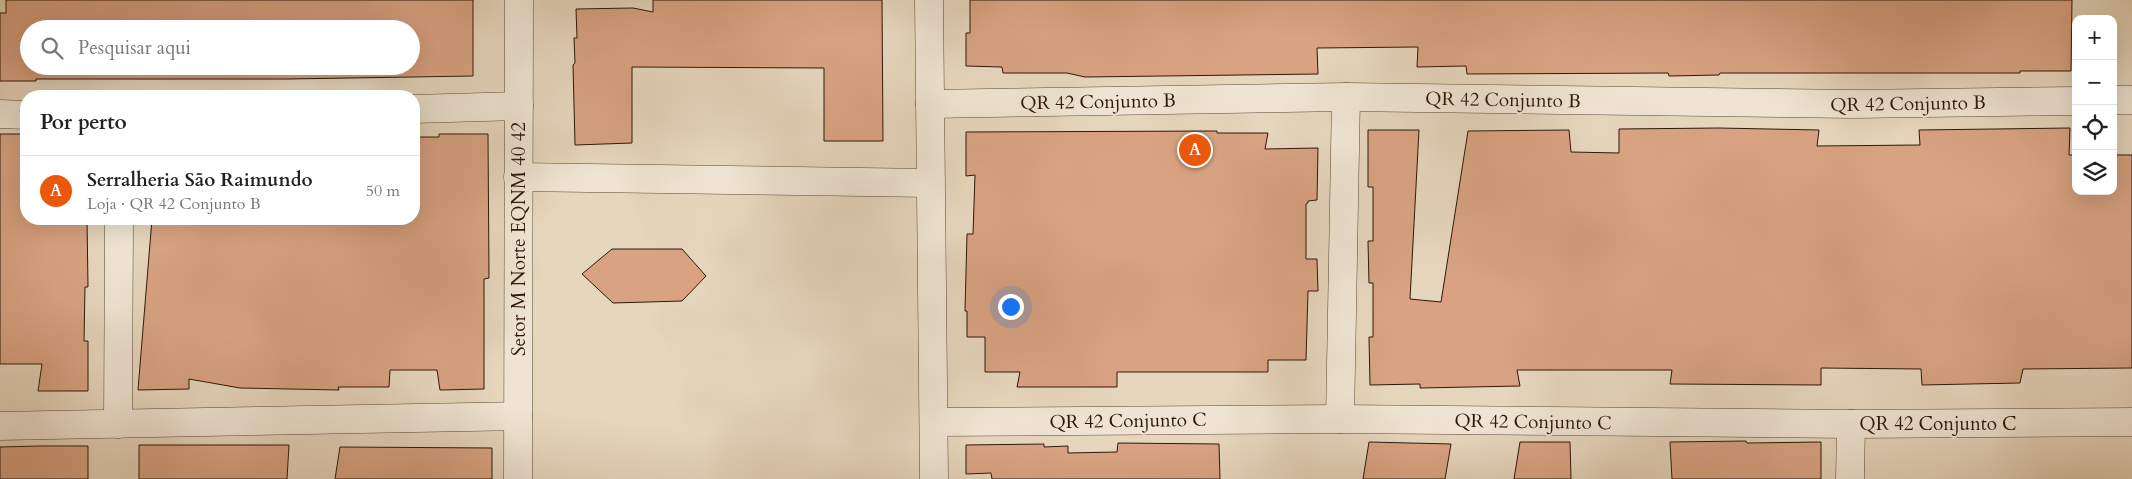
<!DOCTYPE html>
<html lang="pt">
<head>
<meta charset="utf-8">
<style>
  :root { --surface:#fff; --page:#f6f6f6; --text:#222; --muted:#767676; --line:#e0e0e0; --accent:#ea580c }
  body { margin:0; font-family:Cardo,serif; background:var(--page); color:var(--text) }
  .controls { position:absolute; right:15px; top:15px; display:grid; overflow:hidden; border-radius:10px; box-shadow:0 5px 20px #0002 }
  .controls button { width:45px; height:45px; display:grid; place-items:center; padding:0; border:0; border-bottom:1px solid var(--line); background:var(--surface); color:var(--text); font:25px sans-serif }
  .you { position:absolute; left:1010px; top:306px; width:18px; height:18px; margin:-12px; border:4px solid #fff; border-radius:50%; background:#1a73e8; box-shadow:0 0 0 8px #1a73e833 }
  .badge { display:grid; place-items:center; width:32px; height:32px; border-radius:50%; background:var(--accent); color:#fff; font-size:16px; font-weight:700 }
  .pin { position:absolute; translate:-50% -50%; border:2px solid #fff; box-shadow:0 1px 5px #0006 }
  .list { margin:0; padding:0; list-style:none }
  h2 { display:flex; justify-content:space-between; align-items:center; height:65px; margin:0; padding:0 20px; font-size:21px }
  h2 small { font-size:16px; font-weight:400; color:var(--muted) }
  .list li { display:grid; grid-template-columns:32px 1fr auto; gap:15px; align-items:center; box-sizing:border-box; height:70px; padding:0 20px; border-top:1px solid var(--line) }
  .list b { display:block; font-size:19px; white-space:nowrap }
  .list p { margin:0; font-size:16px; white-space:nowrap; color:var(--muted) }
  .list em { font-size:16px; font-style:normal; color:var(--muted) }
  .icon { flex:none; width:28px; height:28px; fill:none; stroke:currentColor; stroke-width:2; stroke-linecap:round; stroke-linejoin:round }
  .map { position:relative; flex:none; width:2132px; height:479px; overflow:hidden }
  .search { position:absolute; background:var(--surface); box-shadow:0 5px 20px #0002; left:20px; top:20px; width:400px; height:55px; display:flex; align-items:center; gap:12px; box-sizing:border-box; padding:0 18px; border-radius:28px; color:var(--muted); font-size:19px }
  .panel { position:absolute; background:var(--surface); box-shadow:0 5px 20px #0002; left:20px; top:90px; width:400px; height:135px; border-radius:20px }
  .map>svg:first-child { display:block }
  .building { fill:#d9a383; stroke:#2e170a; fill-rule:evenodd }
  .lines { fill:none; stroke-linecap:round; stroke-linejoin:round }
  .street-casing { stroke:#5c4736; stroke-width:29 }
  .street { stroke:#efe4d3; stroke-width:28 }
  .labels { text-anchor:middle; stroke-width:4; stroke-linejoin:round; paint-order:stroke }
  .street-label { font-size:19px; fill:#2e170a; stroke:#efe4d3 }
</style>
</head>
<body>
<div class="map">
<svg width="2132" height="479" viewBox="0 0 2132 479">
  <rect width="100%" height="100%" fill="#e6d6bc"/>
  <filter id="stains"><feTurbulence type="fractalNoise" baseFrequency=".004" numOctaves="4"/><feColorMatrix values="0 0 0 0 .2 0 0 0 0 .09 0 0 0 0 .02 0 0 0 .5 -.17"/></filter>
  <radialGradient id="worn" r=".72"><stop offset=".6" stop-color="#630" stop-opacity="0"/><stop offset="1" stop-color="#630" stop-opacity=".3"/></radialGradient>
  <g class="building">
    <path d="M6 0H473V76L288 79H36V81H0V13H6ZM29 29H411V66H29Z"/>
    <polygon points="653,0 882,0 883,141 824,141 824,68 632,67 632,143 575,145 573,65 575,63 574,38 577,38 576,9 633,8 653,12"/>
    <polygon points="970,0 2072,0 2071,71 2020,71 2020,73 1720,73 1719,75 1669,76 1668,73 1467,74 1466,66 1417,67 1418,47 1317,48 1318,74 1085,77 1067,73 1003,73 1002,67 966,66 966,33 970,33"/>
    <polygon points="1719,128 1819,130 1817,146 1920,145 1919,130 2070,128 2069,155 2076,155 2076,191 2113,191 2113,155 2132,155 2132,368 2023,369 2020,383 1970,384 1922,385 1921,369 1821,368 1821,385 1670,384 1672,370 1517,370 1520,386 1420,388 1420,384 1370,385 1369,337 1373,337 1373,283 1369,283 1368,241 1373,241 1373,187 1368,187 1368,130 1419,130 1410,299 1441,302 1468,131 1569,130 1571,152 1619,153 1619,129"/>
    <polygon points="1217,131 1217,133 1268,133 1265,149 1318,148 1317,200 1308,201 1308,203 1306,204 1306,259 1317,259 1318,291 1308,291 1306,360 1268,360 1268,372 1117,372 1117,387 1017,387 1020,372 985,372 985,337 967,337 967,311 965,311 967,234 973,234 975,175 966,176 966,132"/>
    <polygon points="0,134 26,134 26,219 87,219 88,287 85,287 84,341 88,341 88,391 38,391 42,364 0,364"/>
    <polygon points="439,134 488,134 489,278 484,279 484,389 440,390 437,370 390,370 389,387 338,387 339,390 240,388 189,379 189,389 138,390 152,219 414,219 414,137 439,137"/>
    <polygon points="612,249 682,249 706,276 682,301 613,303 582,274"/>
    <polygon points="1746,441 1747,443 1821,442 1821,479 1672,479 1670,442"/>
    <polygon points="1369,442 1451,444 1445,479 1363,479"/>
    <polygon points="1520,442 1570,442 1571,479 1514,479"/>
    <polygon points="1118,443 1219,444 1220,479 992,479 991,473 966,474 966,445 1044,444 1044,447 1068,446 1068,453 1117,452"/>
    <polygon points="139,445 289,445 287,479 139,479"/>
    <polygon points="38,446 88,446 88,479 0,479 0,447"/>
    <polygon points="340,447 492,448 492,479 335,479"/>
  </g>
  <g class="lines">
    <g class="street-casing">
      <g id="street">
        <polyline points="929,0 934,479"/>
        <polyline points="2113,100 2132,100"/>
        <polyline points="930,104 1346,97 1853,104 2076,101"/>
        <polyline points="414,109 519,106"/>
        <polyline points="0,114 26,115"/>
        <polyline points="518,177 929,183"/>
        <polyline points="1340,419 1346,97"/>
        <polyline points="935,422 1340,419 1851,424 2132,422"/>
        <polyline points="118,424 119,219"/>
        <polyline points="0,426 518,416"/>
        <polyline points="518,479 519,0"/>
        <polyline points="1850,479 1851,424"/>
      </g>
    </g>
    <use href="#street" class="street"/>
  </g>
  <g class="labels">
    <g class="street-label">
      <text transform="translate(1503 99) rotate(1)" y="7">QR 42 Conjunto B</text>
      <text transform="translate(1098 101) rotate(-1)" y="7">QR 42 Conjunto B</text>
      <text transform="translate(1908 103) rotate(-1)" y="7">QR 42 Conjunto B</text>
      <text transform="translate(518 239) rotate(-90)" y="7">Setor M Norte EQNM 40 42</text>
      <text transform="translate(1128 420) rotate(-1)" y="7">QR 42 Conjunto C</text>
      <text transform="translate(1533 421) rotate(1)" y="7">QR 42 Conjunto C</text>
      <text x="1938" y="430">QR 42 Conjunto C</text>
    </g>
  </g>
  <rect width="100%" height="100%" filter="url(#stains)"/>
  <rect width="100%" height="100%" fill="url(#worn)"/>
</svg>
<div class="controls">
<button>+</button>
<button>−</button>
<button><svg class="icon" aria-label="locate" viewBox="0 0 24 24"><circle cx="12" cy="12" r="6"/><path d="M12 2v4M12 18v4M2 12h4M18 12h4"/></svg></button>
<button><svg class="icon" aria-label="layers" viewBox="0 0 24 24"><path d="M12 4l9 5-9 5-9-5zM3 14l9 5 9-5"/></svg></button>
</div>
<div class="you"></div>
<div class="pin badge" style="left:1195px;top:150px">A</div>
<div class="search"><svg class="icon" aria-label="search" viewBox="0 0 24 24"><circle cx="10" cy="10" r="6"/><path d="M15 15l6 6"/></svg>Pesquisar aqui</div>
<section class="panel">
<h2>Por perto<small></small></h2>
<ul class="list">
<li><span class="badge">A</span><div><b>Serralheria São Raimundo</b><p>Loja · QR 42 Conjunto B</p></div><em>50 m</em></li>
</ul>
</section>
</div>
</body>
</html>
